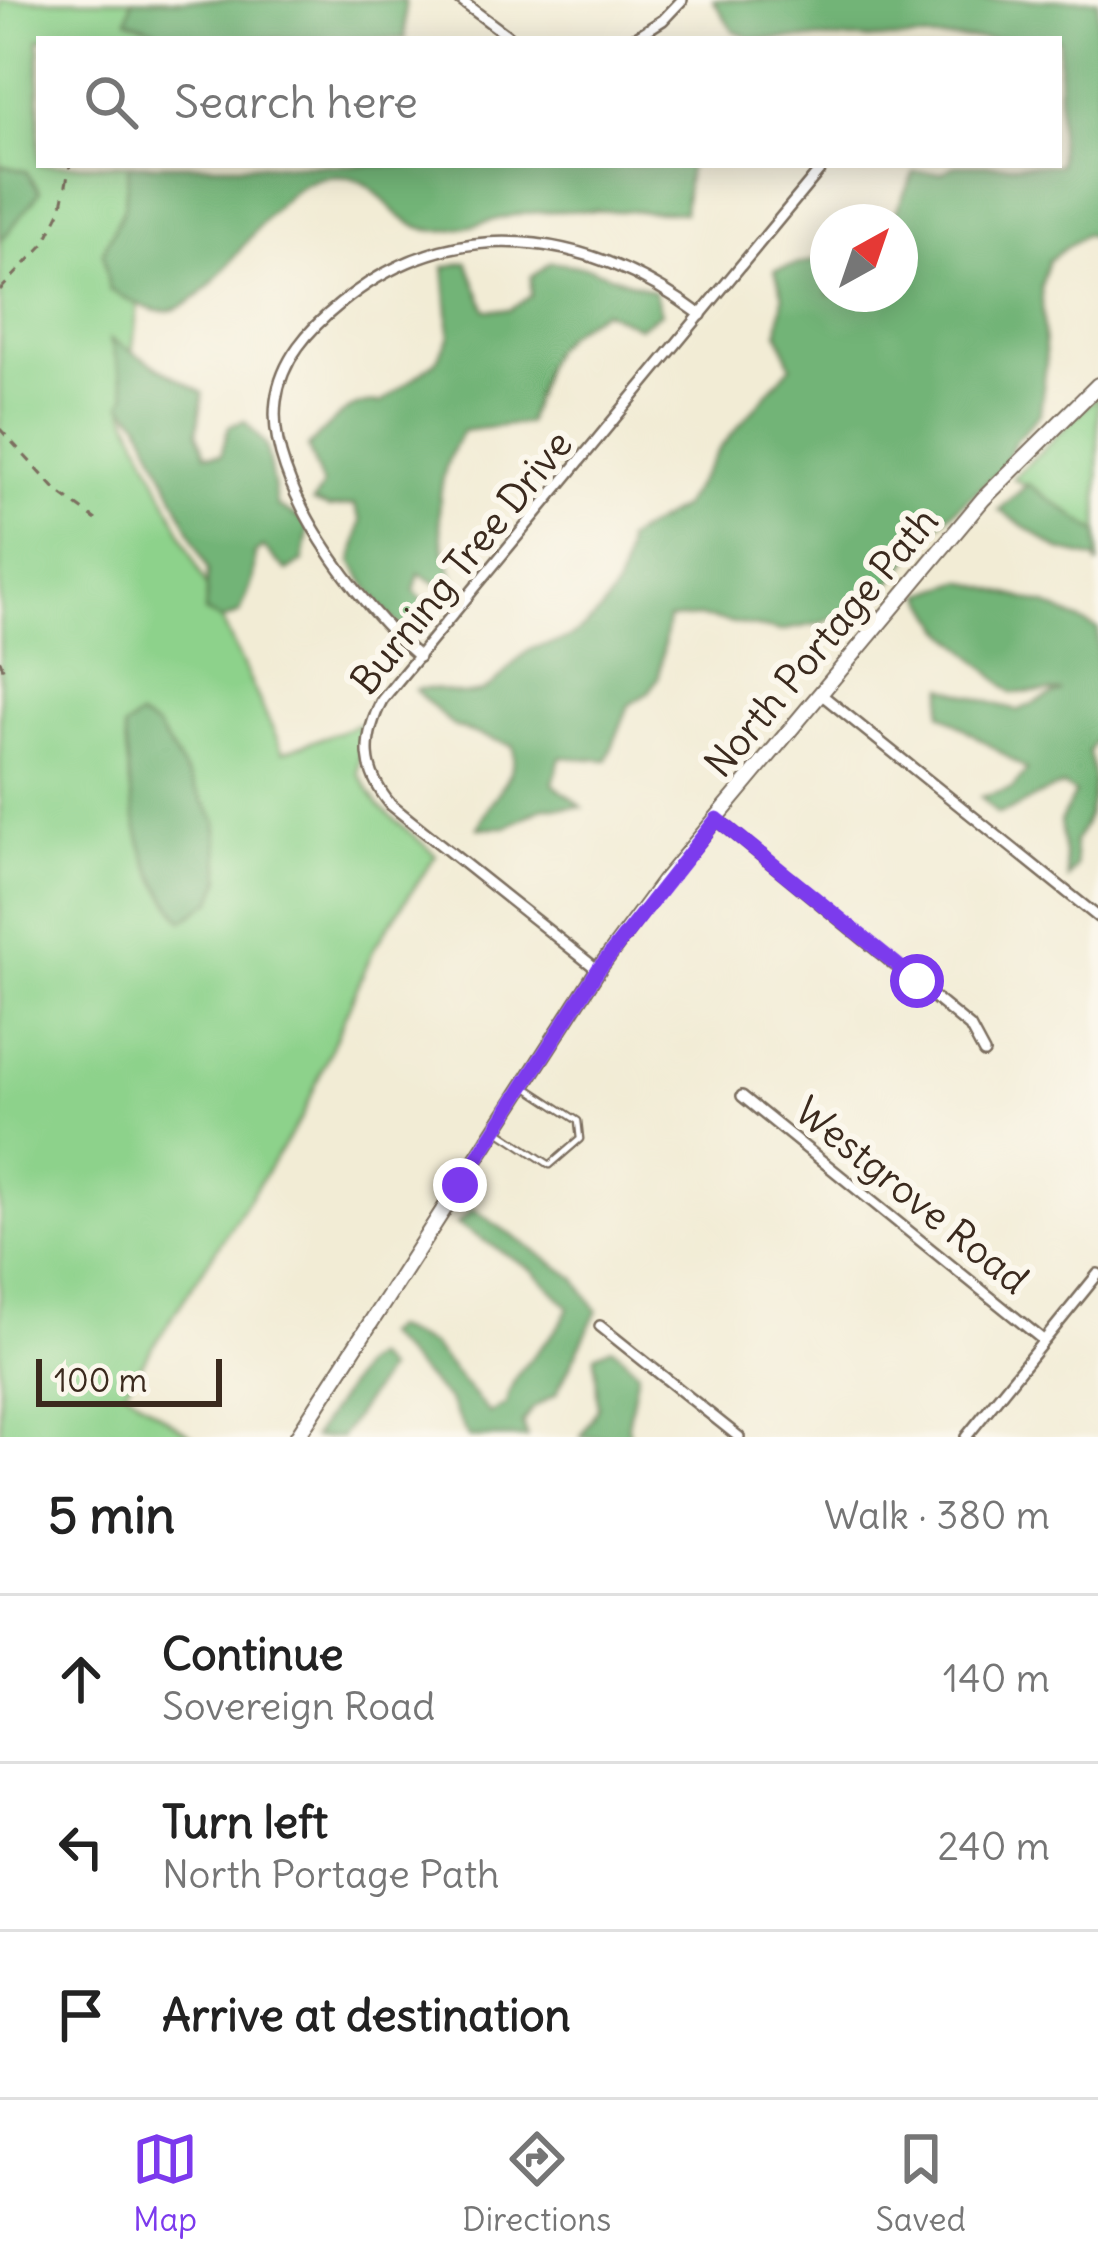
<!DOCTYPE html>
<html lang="en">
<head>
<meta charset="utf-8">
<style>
  :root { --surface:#fff; --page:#f2f2f2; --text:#222; --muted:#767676; --line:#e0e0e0; --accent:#7c3aed }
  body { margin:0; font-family:Delius,sans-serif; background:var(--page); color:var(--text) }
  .compass { position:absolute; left:810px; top:204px; width:108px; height:108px; border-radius:50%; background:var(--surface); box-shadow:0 6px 30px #0003; rotate:40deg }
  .scale { position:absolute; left:36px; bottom:30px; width:186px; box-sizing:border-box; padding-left:12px; border:6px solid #3b2a1e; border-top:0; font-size:33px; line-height:42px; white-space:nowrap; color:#3b2a1e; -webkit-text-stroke:9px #fbf7ec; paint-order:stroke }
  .stop { position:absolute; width:36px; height:36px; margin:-27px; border:9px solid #7c3aed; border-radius:50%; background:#fff }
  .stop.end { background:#7c3aed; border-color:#fff; box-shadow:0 3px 12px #0008 }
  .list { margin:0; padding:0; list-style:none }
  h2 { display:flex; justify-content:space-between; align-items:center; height:156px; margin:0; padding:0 48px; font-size:51px }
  h2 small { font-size:39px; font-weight:400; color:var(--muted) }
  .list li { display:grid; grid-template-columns:78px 1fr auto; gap:36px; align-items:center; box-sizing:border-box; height:168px; padding:0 48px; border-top:3px solid var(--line) }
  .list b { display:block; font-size:45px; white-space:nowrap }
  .list p { margin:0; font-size:39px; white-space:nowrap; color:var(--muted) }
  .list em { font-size:39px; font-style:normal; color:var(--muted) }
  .icon { flex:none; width:66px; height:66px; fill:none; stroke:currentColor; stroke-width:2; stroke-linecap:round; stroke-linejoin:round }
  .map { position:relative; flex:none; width:1098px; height:1437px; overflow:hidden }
  .search { position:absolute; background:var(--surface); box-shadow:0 6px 30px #0003; left:36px; right:36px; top:36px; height:132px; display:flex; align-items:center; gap:30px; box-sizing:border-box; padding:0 42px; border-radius:0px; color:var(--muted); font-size:45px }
  .sheet { height:660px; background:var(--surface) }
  nav { display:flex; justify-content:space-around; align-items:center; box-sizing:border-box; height:168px; border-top:3px solid var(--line); background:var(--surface); font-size:33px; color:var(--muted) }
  nav a { display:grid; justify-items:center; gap:6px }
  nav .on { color:var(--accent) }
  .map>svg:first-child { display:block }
  .green { fill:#8dd28b; stroke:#647e54; stroke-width:3 }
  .forest { fill:#72b477; stroke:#566f4a; stroke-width:3 }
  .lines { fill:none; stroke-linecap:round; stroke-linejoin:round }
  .lane-casing { stroke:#7b6e5e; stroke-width:9 }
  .street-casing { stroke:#7b6e5e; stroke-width:14 }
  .secondary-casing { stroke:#7b6e5e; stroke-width:18 }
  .path { stroke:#7b6e5e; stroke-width:3; stroke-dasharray:9 9; stroke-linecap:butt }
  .lane { stroke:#fff; stroke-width:4.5 }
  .street { stroke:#fff; stroke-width:9 }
  .secondary { stroke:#fff; stroke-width:14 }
  .route { stroke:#7c3aed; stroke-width:15 }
  .labels { text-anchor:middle; stroke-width:12; stroke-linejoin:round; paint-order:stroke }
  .street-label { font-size:39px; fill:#3b2a1e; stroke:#fbf7ec }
</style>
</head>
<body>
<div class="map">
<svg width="1098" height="1437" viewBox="0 0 1098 1437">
  <rect width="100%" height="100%" fill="#fbf7ec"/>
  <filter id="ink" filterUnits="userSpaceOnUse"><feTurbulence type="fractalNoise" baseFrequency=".00833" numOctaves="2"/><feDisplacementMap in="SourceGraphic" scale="24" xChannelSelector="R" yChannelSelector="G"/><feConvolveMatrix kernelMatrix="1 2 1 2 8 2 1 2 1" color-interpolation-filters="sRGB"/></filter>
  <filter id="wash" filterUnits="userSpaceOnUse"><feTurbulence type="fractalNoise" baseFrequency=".004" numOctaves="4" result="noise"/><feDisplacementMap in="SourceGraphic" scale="48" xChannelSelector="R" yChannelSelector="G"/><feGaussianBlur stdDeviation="2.7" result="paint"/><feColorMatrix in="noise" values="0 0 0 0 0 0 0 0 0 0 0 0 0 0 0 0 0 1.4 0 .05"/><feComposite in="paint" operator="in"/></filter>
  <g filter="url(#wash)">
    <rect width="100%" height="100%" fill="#f2ecd5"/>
    <g class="green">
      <polygon points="0,0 175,0 171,39 39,39 39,165 155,165 125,411 283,752 364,723 358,773 379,806 436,855 374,948 302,1117 125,1390 193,1437 0,1437"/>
      <polygon points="1098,395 1098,533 1013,478"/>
    </g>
    <g class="forest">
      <polygon points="132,0 405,0 405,39 179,39 127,20"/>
      <path d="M713 0H1098V239L1085 234 1049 260 1041 286 1046 363 1040 413 1015 442 1002 469 932 530 884 592 822 623 780 631 700 617 668 619 659 676 648 693 629 705 607 760 560 757 553 784 582 807H544L506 827 478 828C487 801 520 775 513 746L453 726 415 690C437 684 458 699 480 692 499 686 512 660 530 650 541 644 556 645 566 639 605 618 626 583 626 540L682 507 720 448 791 366 778 332 783 296 775 270 828 257V294H900V222H891L914 172 941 173 957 165H1059V39H752L733 30Z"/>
      <polygon points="0,165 26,171 40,192 0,242"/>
      <path d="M129 165H689L684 212C633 212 579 208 528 213 493 216 454 239 419 227 382 214 378 170 327 177 260 185 221 314 160 311 145 310 123 296 109 290L103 252 124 208Z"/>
      <path d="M467 262 486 310H510L531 296V277L551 262 590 268 654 291 661 313 639 327 603 311C540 345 547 361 527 423L463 431C431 481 433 538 460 591L450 601 437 584 419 573 414 591 431 610 428 631 418 636C387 625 369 588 352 562L361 521 354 505 329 508 313 502 323 486 308 447C329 426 349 398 381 403L435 362 450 336 444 267Z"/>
      <polygon points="110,339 203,393 197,432 206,454 221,455 229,426 245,421 266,446 277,506 309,524 303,561 287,571 263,547 255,553 253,580 240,613 222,620 205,612 208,570 139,421 122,404 127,395"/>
      <polygon points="1028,484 1098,533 1098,566 1096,559 1060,550 999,510"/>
      <path d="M963 581 1046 605 1098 629V735L1089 752C1098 785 1094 814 1074 842L1076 866 1068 878 1060 822 1075 793 1064 786C1037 791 1024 809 997 814L981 797 1012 789 1027 770 941 713 944 687 1017 711 1061 691 1012 693 943 628 923 594Z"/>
      <path d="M139 717 157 727 216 821 221 879 213 900 183 921C130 853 134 810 124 729Z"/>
      <path d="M473 1209 575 1278 597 1311 556 1394 533 1408 522 1423 527 1437H468L449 1401 383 1335 392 1328 431 1345 489 1413 506 1405C512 1363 554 1345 569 1307L532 1270 457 1224Z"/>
      <polygon points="612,1347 638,1371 628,1425 630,1437 581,1437 598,1407 595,1355"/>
      <polygon points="373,1357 386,1371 341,1437 313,1437 361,1366"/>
    </g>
  </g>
  <g filter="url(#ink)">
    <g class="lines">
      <g class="lane-casing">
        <polyline id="lane" points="500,1132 550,1165 580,1139 578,1121 526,1087"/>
      </g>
      <g class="street-casing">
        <g id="street">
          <polyline points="460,0 512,39"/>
          <polyline points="633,39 663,20 682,0"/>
          <path d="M419 657C360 607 265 483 276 401 281 360 309 329 340 304 454 210 589 231 701 315"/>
          <polyline points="822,695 1098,917"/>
          <polyline points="717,819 970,1027 984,1053"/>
          <path d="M598 970 391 805C362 770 362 740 382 700L824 165"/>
          <polyline points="742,1096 1043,1340"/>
          <polyline points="600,1326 739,1437"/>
          <polyline points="966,1437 1098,1274"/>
        </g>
      </g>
      <g class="secondary-casing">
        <polyline id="secondary" points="297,1437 598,970 663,882 983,499 1098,385"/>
      </g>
      <g class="path">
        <polyline points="0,290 44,244 61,210 70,165"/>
        <polyline points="0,429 57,491 96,520"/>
        <polyline points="0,537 0,549"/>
        <polyline points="0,660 5,674"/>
      </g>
      <use href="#lane" class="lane"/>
      <use href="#street" class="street"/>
      <use href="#secondary" class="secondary"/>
    </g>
  </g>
  <g class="lines" filter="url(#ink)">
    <polyline class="route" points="460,1185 598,970 717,819 917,981"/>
  </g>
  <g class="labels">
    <g class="street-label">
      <text transform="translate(461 562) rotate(-51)" y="14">Burning Tree Drive</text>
      <text transform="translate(821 642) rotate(-50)" y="14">North Portage Path</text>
      <text transform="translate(912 1195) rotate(39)" y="14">Westgrove Road</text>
    </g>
  </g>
</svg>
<svg class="compass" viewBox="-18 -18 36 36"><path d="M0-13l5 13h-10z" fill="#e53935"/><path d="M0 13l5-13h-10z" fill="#767676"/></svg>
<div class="scale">100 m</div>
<div class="stop" style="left:917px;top:981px"></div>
<div class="stop end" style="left:460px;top:1185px"></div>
<div class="search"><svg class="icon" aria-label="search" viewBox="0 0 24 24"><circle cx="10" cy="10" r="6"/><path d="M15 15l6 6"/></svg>Search here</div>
</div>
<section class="sheet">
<h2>5 min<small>Walk · 380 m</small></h2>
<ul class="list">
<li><svg class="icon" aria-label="ahead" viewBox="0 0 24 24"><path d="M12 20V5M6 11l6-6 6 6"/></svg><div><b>Continue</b><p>Sovereign Road</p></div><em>140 m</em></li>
<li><svg class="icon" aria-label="left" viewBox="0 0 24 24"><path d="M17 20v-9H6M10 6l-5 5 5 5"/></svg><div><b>Turn left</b><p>North Portage Path</p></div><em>240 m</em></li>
<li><svg class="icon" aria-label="arrive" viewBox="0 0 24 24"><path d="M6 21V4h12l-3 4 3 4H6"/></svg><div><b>Arrive at destination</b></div></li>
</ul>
</section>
<nav>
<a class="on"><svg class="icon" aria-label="map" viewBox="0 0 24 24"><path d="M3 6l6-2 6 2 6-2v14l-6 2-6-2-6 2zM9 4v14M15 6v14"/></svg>Map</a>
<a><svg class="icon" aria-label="directions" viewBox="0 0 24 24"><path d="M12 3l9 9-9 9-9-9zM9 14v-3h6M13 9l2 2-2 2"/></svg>Directions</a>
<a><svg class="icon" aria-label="saved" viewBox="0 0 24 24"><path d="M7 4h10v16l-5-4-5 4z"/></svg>Saved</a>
</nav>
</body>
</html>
